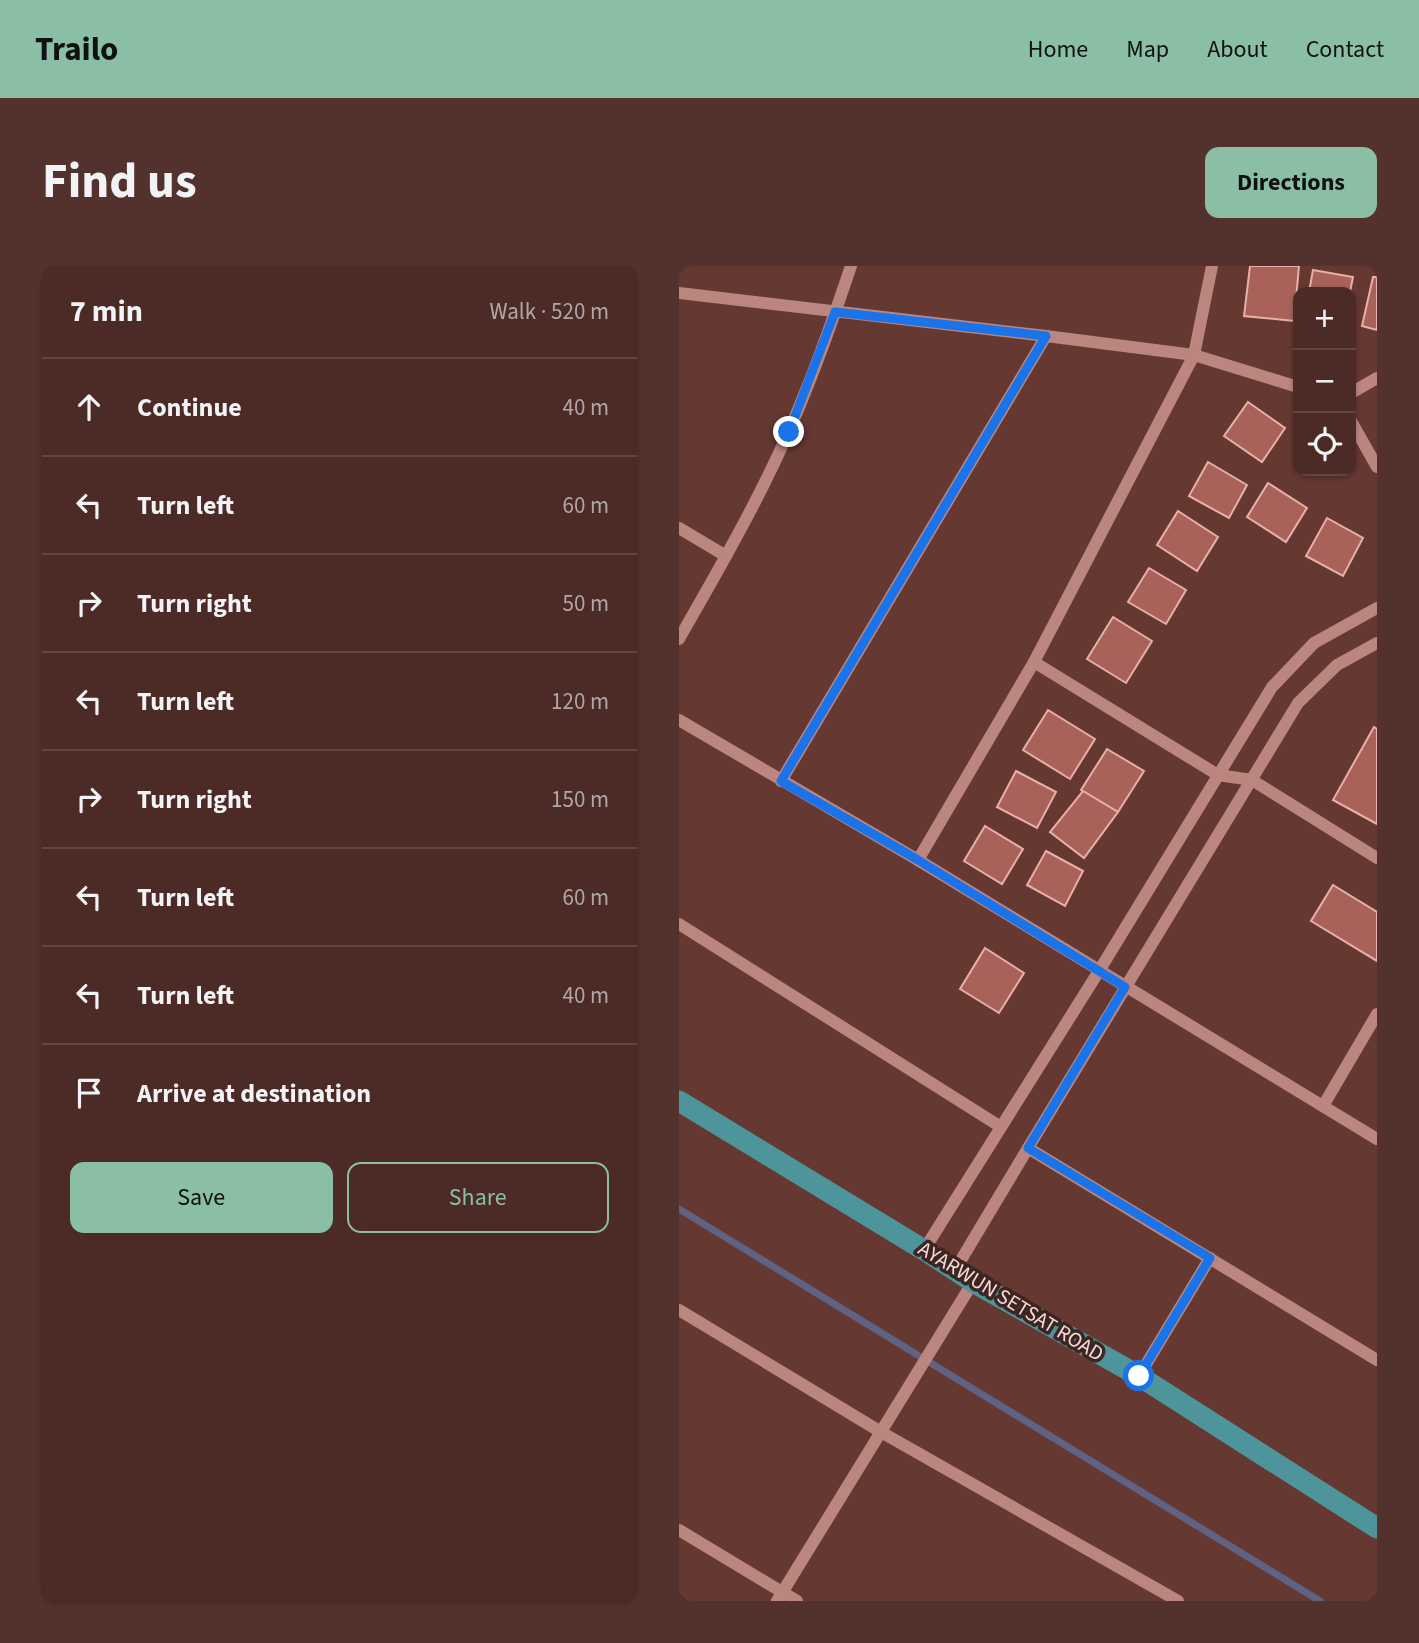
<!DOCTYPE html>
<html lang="en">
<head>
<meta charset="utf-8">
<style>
  :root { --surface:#4c2a26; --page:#53322e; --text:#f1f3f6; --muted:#b2a7a7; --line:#634643; --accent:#8abfa5 }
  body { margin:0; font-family:"Source Sans 3",sans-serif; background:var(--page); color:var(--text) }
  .controls { position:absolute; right:21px; top:21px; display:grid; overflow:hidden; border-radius:14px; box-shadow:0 2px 5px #0004 }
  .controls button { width:63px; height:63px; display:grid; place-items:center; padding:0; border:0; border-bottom:2px solid var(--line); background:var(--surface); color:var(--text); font:35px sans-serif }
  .stop { position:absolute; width:21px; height:21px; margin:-16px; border:5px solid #1a73e8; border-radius:50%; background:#fff }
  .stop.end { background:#1a73e8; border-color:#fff; box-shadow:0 2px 7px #0008 }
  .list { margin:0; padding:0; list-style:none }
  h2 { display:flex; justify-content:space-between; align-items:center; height:91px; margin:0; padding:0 28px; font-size:30px }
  h2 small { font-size:23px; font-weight:400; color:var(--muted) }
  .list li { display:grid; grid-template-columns:46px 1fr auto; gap:21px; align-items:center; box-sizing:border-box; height:98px; padding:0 28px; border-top:2px solid var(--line) }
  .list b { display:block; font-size:26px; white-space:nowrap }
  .list em { font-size:23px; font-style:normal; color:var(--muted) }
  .actions { display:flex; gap:14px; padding:21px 28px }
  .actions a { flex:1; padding:16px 0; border:2px solid var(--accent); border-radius:14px; text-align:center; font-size:24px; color:var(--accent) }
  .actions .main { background:var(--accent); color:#111 }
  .icon { flex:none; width:38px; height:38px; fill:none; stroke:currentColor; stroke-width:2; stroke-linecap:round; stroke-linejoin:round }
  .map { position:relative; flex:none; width:698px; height:1335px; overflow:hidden; border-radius:14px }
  header { display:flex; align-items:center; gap:42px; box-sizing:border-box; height:98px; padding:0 35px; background:var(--accent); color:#111 }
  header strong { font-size:33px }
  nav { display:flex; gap:38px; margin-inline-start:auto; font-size:24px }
  .intro { display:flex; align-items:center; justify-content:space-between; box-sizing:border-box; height:168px; padding:0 42px }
  h1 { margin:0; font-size:49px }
  .button { padding:18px 32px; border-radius:14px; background:var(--accent); color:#111; font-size:24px; font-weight:700 }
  main { display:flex; gap:42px; padding:0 42px }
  aside { flex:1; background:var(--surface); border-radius:14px; box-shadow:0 2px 5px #0004 }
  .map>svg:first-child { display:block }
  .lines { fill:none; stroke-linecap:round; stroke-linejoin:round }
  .stream { stroke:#606284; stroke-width:7 }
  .building { fill:#a8625a; stroke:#e8b0a8; stroke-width:2 }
  .minor { stroke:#bb867f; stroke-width:12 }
  .major { stroke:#4d949b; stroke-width:21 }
  .route { stroke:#1a73e8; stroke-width:9 }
  .labels { text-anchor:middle; stroke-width:7; stroke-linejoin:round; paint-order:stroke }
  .street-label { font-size:21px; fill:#f8dad6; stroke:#3c2623 }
</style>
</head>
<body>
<header>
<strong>Trailo</strong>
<nav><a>Home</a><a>Map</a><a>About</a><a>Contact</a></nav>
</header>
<div class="intro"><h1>Find us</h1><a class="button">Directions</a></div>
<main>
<aside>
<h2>7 min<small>Walk · 520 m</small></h2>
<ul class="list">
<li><svg class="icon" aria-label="ahead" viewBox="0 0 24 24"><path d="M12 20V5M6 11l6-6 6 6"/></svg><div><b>Continue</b></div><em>40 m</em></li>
<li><svg class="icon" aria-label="left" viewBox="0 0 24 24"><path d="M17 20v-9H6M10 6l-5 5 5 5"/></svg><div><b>Turn left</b></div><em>60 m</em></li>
<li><svg class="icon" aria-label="right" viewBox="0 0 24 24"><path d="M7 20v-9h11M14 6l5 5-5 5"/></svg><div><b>Turn right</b></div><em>50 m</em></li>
<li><svg class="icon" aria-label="left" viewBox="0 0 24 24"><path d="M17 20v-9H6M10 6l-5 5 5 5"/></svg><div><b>Turn left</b></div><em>120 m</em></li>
<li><svg class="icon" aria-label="right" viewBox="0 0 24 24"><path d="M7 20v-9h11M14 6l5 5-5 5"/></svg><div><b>Turn right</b></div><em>150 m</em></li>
<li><svg class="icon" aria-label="left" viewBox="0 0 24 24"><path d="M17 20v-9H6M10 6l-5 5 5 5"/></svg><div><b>Turn left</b></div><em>60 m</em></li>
<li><svg class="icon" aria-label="left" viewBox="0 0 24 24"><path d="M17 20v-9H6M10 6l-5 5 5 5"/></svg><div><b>Turn left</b></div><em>40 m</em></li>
<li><svg class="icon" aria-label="arrive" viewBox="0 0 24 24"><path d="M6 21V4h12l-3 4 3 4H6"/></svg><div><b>Arrive at destination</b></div></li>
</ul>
<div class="actions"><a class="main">Save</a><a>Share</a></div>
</aside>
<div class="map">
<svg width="698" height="1335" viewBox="0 0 698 1335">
  <rect width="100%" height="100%" fill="#663832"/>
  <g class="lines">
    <polyline class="stream" points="0,943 641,1335"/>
  </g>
  <g class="building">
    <polygon points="571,0 620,0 615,55 565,50"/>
    <polygon points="634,4 674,11 671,26 630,26"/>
    <polygon points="694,11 698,11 698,64 683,60"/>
    <polygon points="569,136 606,162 583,196 545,170"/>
    <polygon points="529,196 568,219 550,252 510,230"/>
    <polygon points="589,217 628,242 607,276 568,251"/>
    <polygon points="499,245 539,271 518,305 478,279"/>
    <polygon points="648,252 684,272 664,310 627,290"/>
    <polygon points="470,302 507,324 487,358 449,336"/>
    <polygon points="434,351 473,375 447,417 408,393"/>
    <polygon points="369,444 416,473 391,513 344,484"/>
    <polygon points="695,461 698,463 698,558 654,534"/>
    <polygon points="428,483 465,505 439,546 402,524"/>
    <polygon points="337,505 377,526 358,562 318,541"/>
    <polygon points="404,525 439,546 405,592 371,566"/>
    <polygon points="306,560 344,583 323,618 285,595"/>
    <polygon points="367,585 404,605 386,640 348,619"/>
    <polygon points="654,619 698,646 698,695 632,655"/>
    <polygon points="306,682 345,707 320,747 281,723"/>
  </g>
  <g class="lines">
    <g class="minor">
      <polyline points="533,0 515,89 355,396 239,594 698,873"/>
      <polyline points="0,27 367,70 515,89 619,121"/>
      <polyline points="672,127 698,112"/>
      <polyline points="672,155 698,201"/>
      <polyline points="0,262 47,290"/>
      <path d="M0 373C29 322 59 271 85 218 120 149 147 74 172 0"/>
      <polyline points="355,396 539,509 573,514 698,592"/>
      <polyline points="0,454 239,594"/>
      <polyline points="102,515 367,70"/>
      <polyline points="0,658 322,861"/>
      <polyline points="644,840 698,748"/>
      <polyline points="349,882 698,1094"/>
      <polyline points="245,984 420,705 593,421 635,377 698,342"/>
      <polyline points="276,1004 349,882 619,437 658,399 698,377"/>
      <polyline points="0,1044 202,1166 499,1335"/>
      <polyline points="460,1110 531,992"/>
      <polyline points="0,1264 118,1335"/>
      <polyline points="98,1335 294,1016"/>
    </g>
    <polyline class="major" points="0,835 245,984 294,1016 460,1110 698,1262"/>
  </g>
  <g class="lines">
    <polyline class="route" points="110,166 156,46 367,70 102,515 239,594 446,721 349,882 531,992 460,1110"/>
  </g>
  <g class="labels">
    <g class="street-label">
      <text transform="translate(332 1035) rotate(31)" y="7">AYARWUN SETSAT ROAD</text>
    </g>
  </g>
</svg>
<div class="controls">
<button>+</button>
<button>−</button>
<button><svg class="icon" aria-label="locate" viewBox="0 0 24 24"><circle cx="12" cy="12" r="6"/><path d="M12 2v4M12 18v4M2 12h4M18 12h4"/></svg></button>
</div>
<div class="stop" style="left:460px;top:1110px"></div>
<div class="stop end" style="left:110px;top:166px"></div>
</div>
</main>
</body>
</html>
